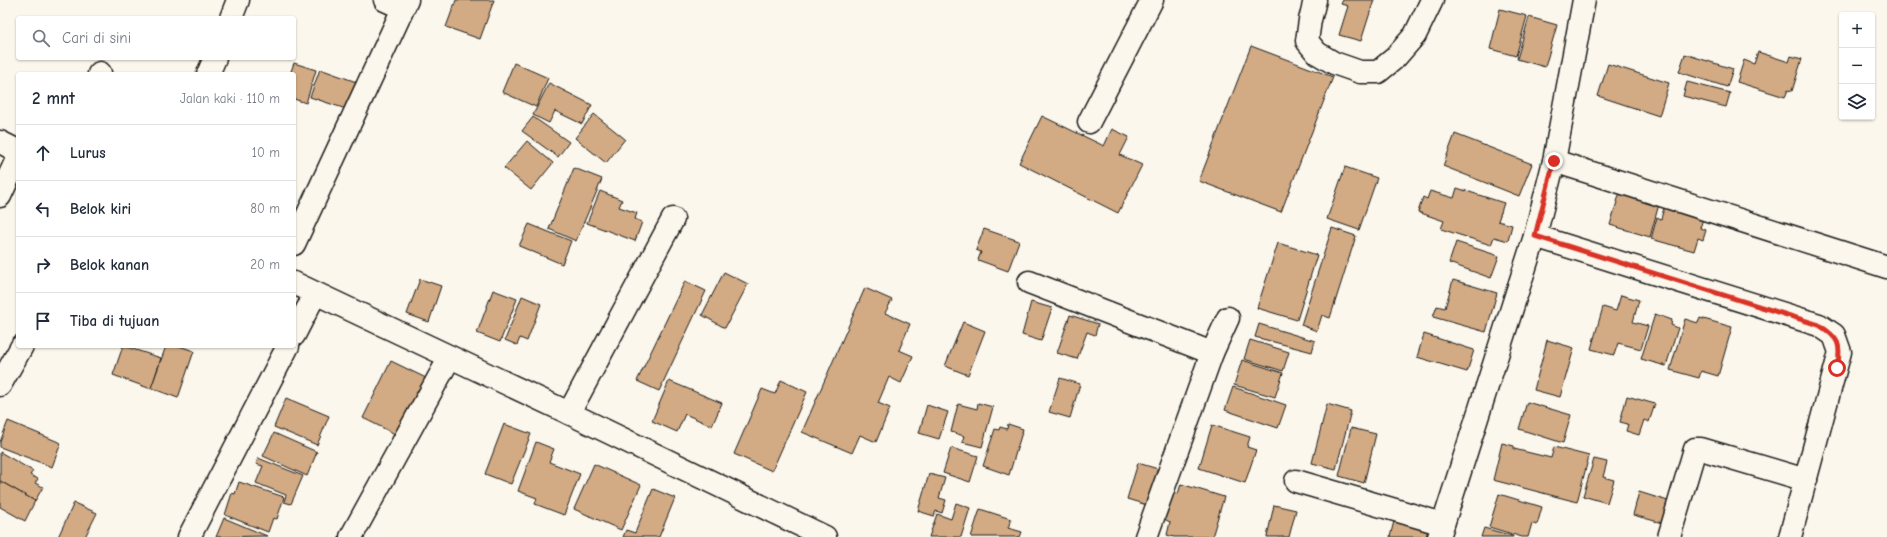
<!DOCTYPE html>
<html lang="id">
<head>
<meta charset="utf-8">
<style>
  :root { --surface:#fff; --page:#f6f6f7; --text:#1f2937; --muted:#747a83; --line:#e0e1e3 }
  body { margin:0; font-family:"Comic Neue",sans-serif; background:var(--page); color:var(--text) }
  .controls { position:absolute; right:12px; top:12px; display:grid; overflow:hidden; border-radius:4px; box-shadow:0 1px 3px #0004 }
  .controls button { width:36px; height:36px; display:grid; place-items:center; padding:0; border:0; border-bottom:1px solid var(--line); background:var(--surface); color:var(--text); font:20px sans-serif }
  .stop { position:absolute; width:12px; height:12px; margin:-9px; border:3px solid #d93025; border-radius:50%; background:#fff }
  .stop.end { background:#d93025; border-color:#fff; box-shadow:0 1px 4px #0008 }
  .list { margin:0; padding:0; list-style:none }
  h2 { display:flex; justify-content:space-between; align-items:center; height:52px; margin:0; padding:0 16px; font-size:17px }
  h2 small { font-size:13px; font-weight:400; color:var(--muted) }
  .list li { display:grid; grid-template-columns:26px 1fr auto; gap:12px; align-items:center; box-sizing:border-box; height:56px; padding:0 16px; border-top:1px solid var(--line) }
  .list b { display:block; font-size:15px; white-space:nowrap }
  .list em { font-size:13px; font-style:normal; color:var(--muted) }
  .icon { flex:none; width:22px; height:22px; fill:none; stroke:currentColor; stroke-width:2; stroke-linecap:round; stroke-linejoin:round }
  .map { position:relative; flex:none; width:1887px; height:537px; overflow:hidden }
  .search { position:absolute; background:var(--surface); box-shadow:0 1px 3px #0004; left:16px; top:16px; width:280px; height:44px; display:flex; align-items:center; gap:10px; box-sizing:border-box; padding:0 14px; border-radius:4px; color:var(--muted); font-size:15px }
  .panel { position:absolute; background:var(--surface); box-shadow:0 1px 3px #0004; left:16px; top:72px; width:280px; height:276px; border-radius:4px }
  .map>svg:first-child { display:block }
  .building { fill:#d2aa83; stroke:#1c1c1c }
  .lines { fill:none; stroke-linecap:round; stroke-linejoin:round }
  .minor-casing { stroke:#1c1c1c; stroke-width:25 }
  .minor { stroke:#fbf7ec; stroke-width:22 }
  .route { stroke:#d93025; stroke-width:5 }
</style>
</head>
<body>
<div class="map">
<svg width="1887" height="537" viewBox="0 0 1887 537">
  <rect width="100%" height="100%" fill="#fbf7ec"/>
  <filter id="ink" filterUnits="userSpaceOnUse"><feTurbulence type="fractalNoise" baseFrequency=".025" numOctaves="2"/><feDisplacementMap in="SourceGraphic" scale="8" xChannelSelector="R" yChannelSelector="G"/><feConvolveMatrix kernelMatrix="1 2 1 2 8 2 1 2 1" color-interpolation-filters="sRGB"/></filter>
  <g filter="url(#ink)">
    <g class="building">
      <polygon points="456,0 494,0 480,39 446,27"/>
      <polygon points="1343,0 1374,0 1361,41 1339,35 1348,6 1341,4"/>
      <polygon points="1500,9 1527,16 1516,56 1490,49"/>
      <polygon points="1529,17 1557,25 1545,67 1517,59"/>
      <polygon points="1251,46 1333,77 1281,212 1199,181"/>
      <polygon points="1758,52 1789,62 1791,56 1802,59 1792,91 1788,90 1785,97 1737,82 1744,60 1754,64"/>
      <polygon points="1685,54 1733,69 1727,87 1679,72"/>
      <polygon points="294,63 316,70 306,103 294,99 294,74 290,74"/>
      <polygon points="514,63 548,78 536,107 502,92"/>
      <polygon points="1608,64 1669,83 1659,116 1598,96"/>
      <polygon points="320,69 362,84 352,111 310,97"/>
      <polygon points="1687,82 1730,93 1726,107 1683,96"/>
      <polygon points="549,83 592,105 582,124 555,111 549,123 533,115"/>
      <polygon points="594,114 625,139 606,163 575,138"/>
      <polygon points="1042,116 1104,146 1112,129 1129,137 1120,155 1142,165 1118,213 1019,163"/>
      <polygon points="533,117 569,142 558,157 522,131"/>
      <polygon points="1455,134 1532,164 1519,196 1443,166"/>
      <polygon points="527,141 553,163 531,190 504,168"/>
      <polygon points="1345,167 1377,178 1359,230 1327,219"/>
      <polygon points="574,168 602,179 576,241 549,229"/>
      <polygon points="1457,188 1504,203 1498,221 1512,225 1508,241 1494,237 1491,245 1441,229 1444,221 1418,212 1423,197 1427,199 1430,191 1454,198"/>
      <polygon points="600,191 622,200 619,207 637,213 635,219 642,222 635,241 587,223"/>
      <polygon points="1620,192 1659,204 1650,237 1610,225"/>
      <polygon points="1664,208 1703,219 1700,228 1706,230 1703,240 1698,238 1694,251 1651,239 1657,217 1661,219"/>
      <polygon points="529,224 571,241 562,264 519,246"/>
      <polygon points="1332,228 1356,236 1330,318 1322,315 1317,331 1301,325"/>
      <polygon points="984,229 1019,241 1008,271 978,260 981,252 976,250"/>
      <polygon points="1456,242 1499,256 1491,278 1449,263"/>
      <polygon points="1278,243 1317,255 1297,320 1257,308"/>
      <polygon points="724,272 748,284 725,328 702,315"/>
      <polygon points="420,279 441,286 429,322 407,314"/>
      <polygon points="1453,280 1497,293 1486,332 1433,317 1437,306 1445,308"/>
      <polygon points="685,281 706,291 659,391 637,381"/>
      <polygon points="865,288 892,300 885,313 910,324 899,350 913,356 901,383 889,377 878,403 890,408 876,442 860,435 852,453 802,432"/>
      <polygon points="493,290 517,299 500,342 477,333"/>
      <polygon points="1621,295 1639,300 1633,322 1648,326 1641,349 1618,343 1614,355 1591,349 1603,307 1616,311"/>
      <polygon points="522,296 541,304 527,341 520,338 517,345 505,340"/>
      <polygon points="1031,302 1052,308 1041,341 1022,335"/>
      <polygon points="1655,314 1672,320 1671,325 1678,328 1666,366 1641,359"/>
      <polygon points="1070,315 1098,324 1095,335 1087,332 1077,359 1057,353"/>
      <polygon points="1700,318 1732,327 1718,376 1701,371 1699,378 1670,370 1685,319 1698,323"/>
      <polygon points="963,322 985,331 968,375 945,366"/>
      <polygon points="1259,324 1315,341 1312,352 1255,337"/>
      <polygon points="1424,334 1474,350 1467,372 1417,357"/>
      <polygon points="1250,340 1289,352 1283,371 1244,359"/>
      <polygon points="1547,340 1574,348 1560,397 1534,390"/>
      <polygon points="123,346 161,358 151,389 113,375"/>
      <polygon points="166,346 179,346 194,351 178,398 151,388"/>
      <polygon points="1242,360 1283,373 1275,397 1234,385"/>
      <polygon points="391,361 428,379 399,436 363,418"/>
      <polygon points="1060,378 1080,384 1070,418 1049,412"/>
      <polygon points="781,380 807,392 772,471 734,454 762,389 775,394"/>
      <polygon points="669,381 722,403 712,426 685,414 677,432 652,421"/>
      <polygon points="1233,387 1286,405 1278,428 1225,410"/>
      <polygon points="1627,396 1655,404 1649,422 1644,420 1639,435 1626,431 1628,424 1620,422"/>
      <polygon points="286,398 329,416 317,445 274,427"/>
      <polygon points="1527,402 1571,415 1563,443 1519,429"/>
      <polygon points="978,403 993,407 982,447 962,442 964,436 951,432 958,404 977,409"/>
      <polygon points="1327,404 1351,411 1336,469 1312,463"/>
      <polygon points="927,405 948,412 939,439 919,433"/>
      <polygon points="8,421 61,443 52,467 0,447 0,442"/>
      <polygon points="504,424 531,434 511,484 485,474"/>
      <polygon points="1008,424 1023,429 1009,475 983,466 995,429 999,430 1000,427 1007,429"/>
      <polygon points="1212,425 1250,437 1247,447 1256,450 1245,483 1199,468"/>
      <polygon points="1351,428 1376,434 1364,483 1339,476"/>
      <polygon points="274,433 317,452 307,476 263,456"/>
      <polygon points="536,442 554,449 549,462 580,474 564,515 535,504 537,498 518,491"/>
      <polygon points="1502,443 1514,446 1514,449 1551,458 1554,447 1589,456 1577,502 1493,480"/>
      <polygon points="951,448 978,456 970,482 943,473"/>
      <polygon points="0,452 33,471 30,475 38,479 35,483 43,487 35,501 0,481"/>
      <polygon points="258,458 303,476 291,504 284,502 286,495 256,483 263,466 256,464"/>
      <polygon points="1594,459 1607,462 1603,477 1614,480 1607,503 1583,496"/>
      <polygon points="1138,463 1158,469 1147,505 1127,499"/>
      <polygon points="594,464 641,485 621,530 574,509"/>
      <polygon points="929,474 945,478 939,498 946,500 942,513 936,511 934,516 918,511"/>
      <polygon points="0,481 35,501 25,521 0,507"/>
      <polygon points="239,482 284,497 277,519 273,518 268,532 225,515 232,493 235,494"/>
      <polygon points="1181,484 1224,497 1212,537 1174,537 1167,535 1170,522 1164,519 1172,492 1178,494"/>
      <polygon points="653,489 675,498 659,537 623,537 626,530 635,533"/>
      <polygon points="1639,492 1668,501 1662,523 1633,515"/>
      <polygon points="1499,494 1542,507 1537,525 1532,523 1528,537 1522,537 1489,527"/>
      <polygon points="74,503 97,513 85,537 58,537"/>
      <polygon points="956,503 970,508 961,537 929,537 937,514 951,519"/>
      <polygon points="1274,505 1296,510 1289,537 1267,537"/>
      <polygon points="980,509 1011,519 1008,528 1022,532 1020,537 971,537"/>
      <polygon points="1395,517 1429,526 1426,537 1390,537"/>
      <polygon points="224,518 267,536 216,537"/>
      <polygon points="1484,528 1513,536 1513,537 1481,537"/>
    </g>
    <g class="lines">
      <g class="minor-casing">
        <g id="minor">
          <polyline points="385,0 403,8"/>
          <polyline points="1315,0 1310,20 1307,41 1317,53 1334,63 1360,72 1378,72 1395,58 1415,35 1432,0"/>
          <polyline points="231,18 238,0"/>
          <polyline points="99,74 100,73"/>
          <polyline points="208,74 215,58"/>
          <polyline points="1089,122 1152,0"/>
          <polyline points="0,142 18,151"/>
          <polyline points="1554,161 1887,267"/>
          <polyline points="0,196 18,157"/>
          <polyline points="1535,236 1819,325 1834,335 1840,352 1790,537"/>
          <polyline points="294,244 407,0"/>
          <polyline points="1029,282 1212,353"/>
          <polyline points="294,283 569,413 825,537"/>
          <polyline points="294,335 315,294"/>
          <polyline points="0,385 22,346"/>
          <polyline points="569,413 673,219"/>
          <polyline points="1296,481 1443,524"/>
          <polyline points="189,537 288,346"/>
          <polyline points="351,537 450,357"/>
          <polyline points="1146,537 1212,353 1228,318"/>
          <polyline points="1439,537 1535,236 1554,161 1584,0"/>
          <polyline points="1669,537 1695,449 1701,449 1806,480"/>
        </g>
      </g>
      <use href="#minor" class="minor"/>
    </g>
  </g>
  <g class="lines" filter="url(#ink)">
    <path class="route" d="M1554 161 1535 236 1819 325C1839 338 1842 344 1837 368"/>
  </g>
</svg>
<div class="controls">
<button>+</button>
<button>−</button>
<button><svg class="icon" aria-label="layers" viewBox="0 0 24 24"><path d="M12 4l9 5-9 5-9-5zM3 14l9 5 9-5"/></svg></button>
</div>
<div class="stop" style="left:1837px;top:368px"></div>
<div class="stop end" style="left:1554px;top:161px"></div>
<div class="search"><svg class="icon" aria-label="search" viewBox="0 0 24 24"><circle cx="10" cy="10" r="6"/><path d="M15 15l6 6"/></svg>Cari di sini</div>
<section class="panel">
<h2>2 mnt<small>Jalan kaki · 110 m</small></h2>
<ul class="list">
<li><svg class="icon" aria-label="ahead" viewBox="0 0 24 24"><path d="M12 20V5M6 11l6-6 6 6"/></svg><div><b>Lurus</b></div><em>10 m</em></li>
<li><svg class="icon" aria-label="left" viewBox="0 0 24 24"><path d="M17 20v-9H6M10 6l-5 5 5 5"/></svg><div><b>Belok kiri</b></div><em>80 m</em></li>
<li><svg class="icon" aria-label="right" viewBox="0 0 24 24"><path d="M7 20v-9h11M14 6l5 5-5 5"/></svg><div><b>Belok kanan</b></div><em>20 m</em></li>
<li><svg class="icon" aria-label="arrive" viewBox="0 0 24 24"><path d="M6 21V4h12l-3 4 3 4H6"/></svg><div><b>Tiba di tujuan</b></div></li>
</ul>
</section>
</div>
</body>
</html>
